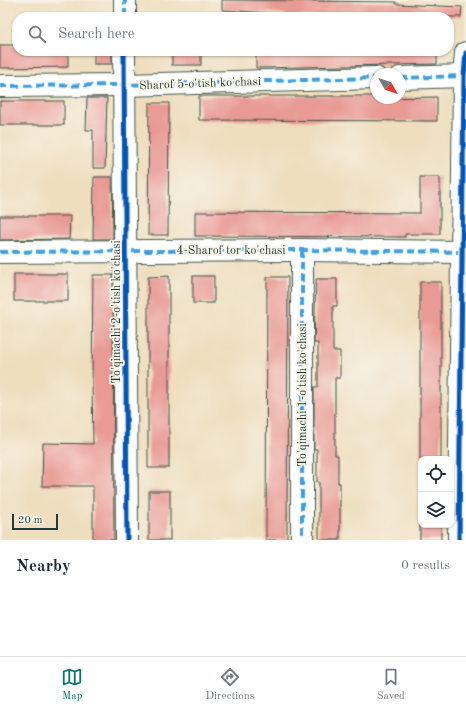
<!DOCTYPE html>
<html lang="en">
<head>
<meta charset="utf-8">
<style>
  :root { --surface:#fff; --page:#f2f2f3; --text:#1f2937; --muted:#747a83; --line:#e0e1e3; --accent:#0f766e }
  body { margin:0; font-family:"Old Standard TT",serif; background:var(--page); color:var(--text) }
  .controls { position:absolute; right:12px; bottom:12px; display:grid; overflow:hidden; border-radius:8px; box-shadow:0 1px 3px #0004 }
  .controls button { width:36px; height:36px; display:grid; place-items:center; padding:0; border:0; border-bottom:1px solid var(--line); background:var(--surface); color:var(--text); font:20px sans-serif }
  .compass { position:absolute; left:370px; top:68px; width:36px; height:36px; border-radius:50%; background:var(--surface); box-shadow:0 1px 3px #0004; rotate:130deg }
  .scale { position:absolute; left:12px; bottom:10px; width:46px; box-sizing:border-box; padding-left:4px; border:2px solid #1f3d34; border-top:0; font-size:11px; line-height:14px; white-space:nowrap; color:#1f3d34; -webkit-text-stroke:3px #f7f3e8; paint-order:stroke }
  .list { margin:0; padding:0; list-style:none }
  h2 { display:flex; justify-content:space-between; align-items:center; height:52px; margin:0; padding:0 16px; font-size:17px }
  h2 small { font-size:13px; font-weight:400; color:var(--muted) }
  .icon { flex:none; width:22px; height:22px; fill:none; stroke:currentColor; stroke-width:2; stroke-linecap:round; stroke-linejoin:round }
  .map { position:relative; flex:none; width:466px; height:540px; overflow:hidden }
  .search { position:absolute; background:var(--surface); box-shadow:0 1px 3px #0004; left:12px; right:12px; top:12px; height:44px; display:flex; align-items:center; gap:10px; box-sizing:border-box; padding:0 14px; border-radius:16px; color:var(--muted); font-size:15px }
  .sheet { height:116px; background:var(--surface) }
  nav { display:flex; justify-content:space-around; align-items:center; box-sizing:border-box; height:56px; border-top:1px solid var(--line); background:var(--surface); font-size:11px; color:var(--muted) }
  nav a { display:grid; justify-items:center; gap:2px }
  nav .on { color:var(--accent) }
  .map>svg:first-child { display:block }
  .building { fill:#e99a94 }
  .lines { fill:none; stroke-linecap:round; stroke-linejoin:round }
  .minor-casing { stroke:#3e5549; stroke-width:24 }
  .minor { stroke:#fff; stroke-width:22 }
  .quiet { stroke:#3c9ee2; stroke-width:4; stroke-dasharray:8 4; stroke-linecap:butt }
  .cycleway-casing { stroke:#f7f3e8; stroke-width:8 }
  .cycleway { stroke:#0057b8; stroke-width:5 }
  .labels { text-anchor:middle; stroke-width:3.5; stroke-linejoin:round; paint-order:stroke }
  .street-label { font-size:12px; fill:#1f3d34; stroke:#f7f3e8 }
</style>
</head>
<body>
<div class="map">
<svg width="466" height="540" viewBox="0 0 466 540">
  <rect width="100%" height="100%" fill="#f7f3e8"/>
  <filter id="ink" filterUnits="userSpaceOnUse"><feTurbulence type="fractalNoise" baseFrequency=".025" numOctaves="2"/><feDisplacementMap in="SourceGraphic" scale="8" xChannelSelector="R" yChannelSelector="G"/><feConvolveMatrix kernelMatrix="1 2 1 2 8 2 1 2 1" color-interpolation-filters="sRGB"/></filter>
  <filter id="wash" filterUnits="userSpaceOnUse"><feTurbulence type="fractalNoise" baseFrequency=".012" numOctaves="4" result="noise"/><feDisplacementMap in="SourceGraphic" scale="16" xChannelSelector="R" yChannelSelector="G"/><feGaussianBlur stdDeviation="0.9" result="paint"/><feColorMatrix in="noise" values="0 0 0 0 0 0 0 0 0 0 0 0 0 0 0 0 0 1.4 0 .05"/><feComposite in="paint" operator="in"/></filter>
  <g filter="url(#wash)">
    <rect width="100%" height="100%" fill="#eedebe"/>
    <g id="blocks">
      <g class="building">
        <polygon points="222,0 396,2 396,4 462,7 461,17 284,16 285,14 222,10"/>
        <polygon points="0,45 17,45 17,51 68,51 68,67 0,68"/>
        <rect x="94" y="51" width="18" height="13"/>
        <rect x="172" y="51" width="29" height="14"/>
        <polygon points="256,51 437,51 437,64 256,68"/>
        <polygon points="199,96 374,96 374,98 437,97 437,121 199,120"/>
        <polygon points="87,98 107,98 105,168 93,168 93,130 86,130"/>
        <rect x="0" y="101" width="64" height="24"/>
        <polygon points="149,103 169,103 168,235 148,235"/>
        <polygon points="94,177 112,177 113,239 93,239"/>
        <polygon points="420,177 440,177 440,234 405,234 405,237 195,236 195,212 420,213"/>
        <polygon points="0,216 70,216 69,239 0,240"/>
        <rect x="14" y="274" width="54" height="27"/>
        <polygon points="93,275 113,275 114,540 93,540 93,486 42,486 43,443 93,444 92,382"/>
        <polygon points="169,276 169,468 148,468 148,277"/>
        <rect x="193" y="276" width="21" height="27"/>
        <polygon points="267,277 288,277 287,540 266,540"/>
        <polygon points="316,279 337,279 337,306 333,306 333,351 340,351 340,378 335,378 335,455 338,455 338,483 340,483 340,540 319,540 319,482 317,482 317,449 314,449 314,387 318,387 318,343 314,343"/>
        <rect x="420" y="282" width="21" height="177"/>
        <rect x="149" y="491" width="21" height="49"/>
        <rect x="420" y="525" width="21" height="15"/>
      </g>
    </g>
  </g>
  <g filter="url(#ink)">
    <use href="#blocks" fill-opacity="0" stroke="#3e5549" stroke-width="1"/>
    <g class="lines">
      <g class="minor-casing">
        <g id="minor">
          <polyline points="125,17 125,0"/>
          <polyline points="124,51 127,540"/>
          <polyline points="400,78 464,76"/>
          <polyline points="0,86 123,85 376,78"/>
          <polyline points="302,250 302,540"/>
          <polyline points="0,252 302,250 462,252"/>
          <polyline points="459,540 464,76 466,53"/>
        </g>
      </g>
      <use href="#minor" class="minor"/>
      <g class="quiet">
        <polyline points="125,17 125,0"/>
        <polyline points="400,78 464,76"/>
        <polyline points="0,86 123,85 376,78"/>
        <polyline points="302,250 302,540"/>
        <polyline points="0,252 302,250 462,252"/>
      </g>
      <g class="cycleway-casing">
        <g id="cycleway">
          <polyline points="124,51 127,540"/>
          <polyline points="459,540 464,76 466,53"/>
        </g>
      </g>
      <use href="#cycleway" class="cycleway"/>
    </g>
  </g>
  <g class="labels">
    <g class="street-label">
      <text transform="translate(200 83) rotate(-2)" y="4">Sharof 5-o'tish ko'chasi</text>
      <text x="231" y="254">4-Sharof tor ko'chasi</text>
      <text transform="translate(116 312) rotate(-90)" y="4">To'qimachi 2-o'tish ko'chasi</text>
      <text transform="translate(302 395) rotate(-90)" y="4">To'qimachi 1-o'tish ko'chasi</text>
    </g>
  </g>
</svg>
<div class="controls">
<button><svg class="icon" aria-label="locate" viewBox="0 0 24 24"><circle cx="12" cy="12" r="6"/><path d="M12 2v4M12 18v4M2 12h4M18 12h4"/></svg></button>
<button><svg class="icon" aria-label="layers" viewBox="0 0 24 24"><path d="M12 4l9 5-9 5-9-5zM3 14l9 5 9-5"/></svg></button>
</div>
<svg class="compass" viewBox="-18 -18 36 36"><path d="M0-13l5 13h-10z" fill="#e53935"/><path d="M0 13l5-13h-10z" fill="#747a83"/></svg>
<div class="scale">20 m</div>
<div class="search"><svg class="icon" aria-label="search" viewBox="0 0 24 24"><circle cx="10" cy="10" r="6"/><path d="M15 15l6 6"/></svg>Search here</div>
</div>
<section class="sheet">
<h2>Nearby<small>0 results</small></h2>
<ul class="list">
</ul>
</section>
<nav>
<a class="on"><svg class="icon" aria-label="map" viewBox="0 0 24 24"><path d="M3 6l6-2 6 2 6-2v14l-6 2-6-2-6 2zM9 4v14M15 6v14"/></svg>Map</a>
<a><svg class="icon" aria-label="directions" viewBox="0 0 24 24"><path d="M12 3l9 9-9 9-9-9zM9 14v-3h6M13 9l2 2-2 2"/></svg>Directions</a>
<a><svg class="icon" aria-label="saved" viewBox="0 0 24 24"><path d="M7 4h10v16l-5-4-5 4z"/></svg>Saved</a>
</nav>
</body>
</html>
